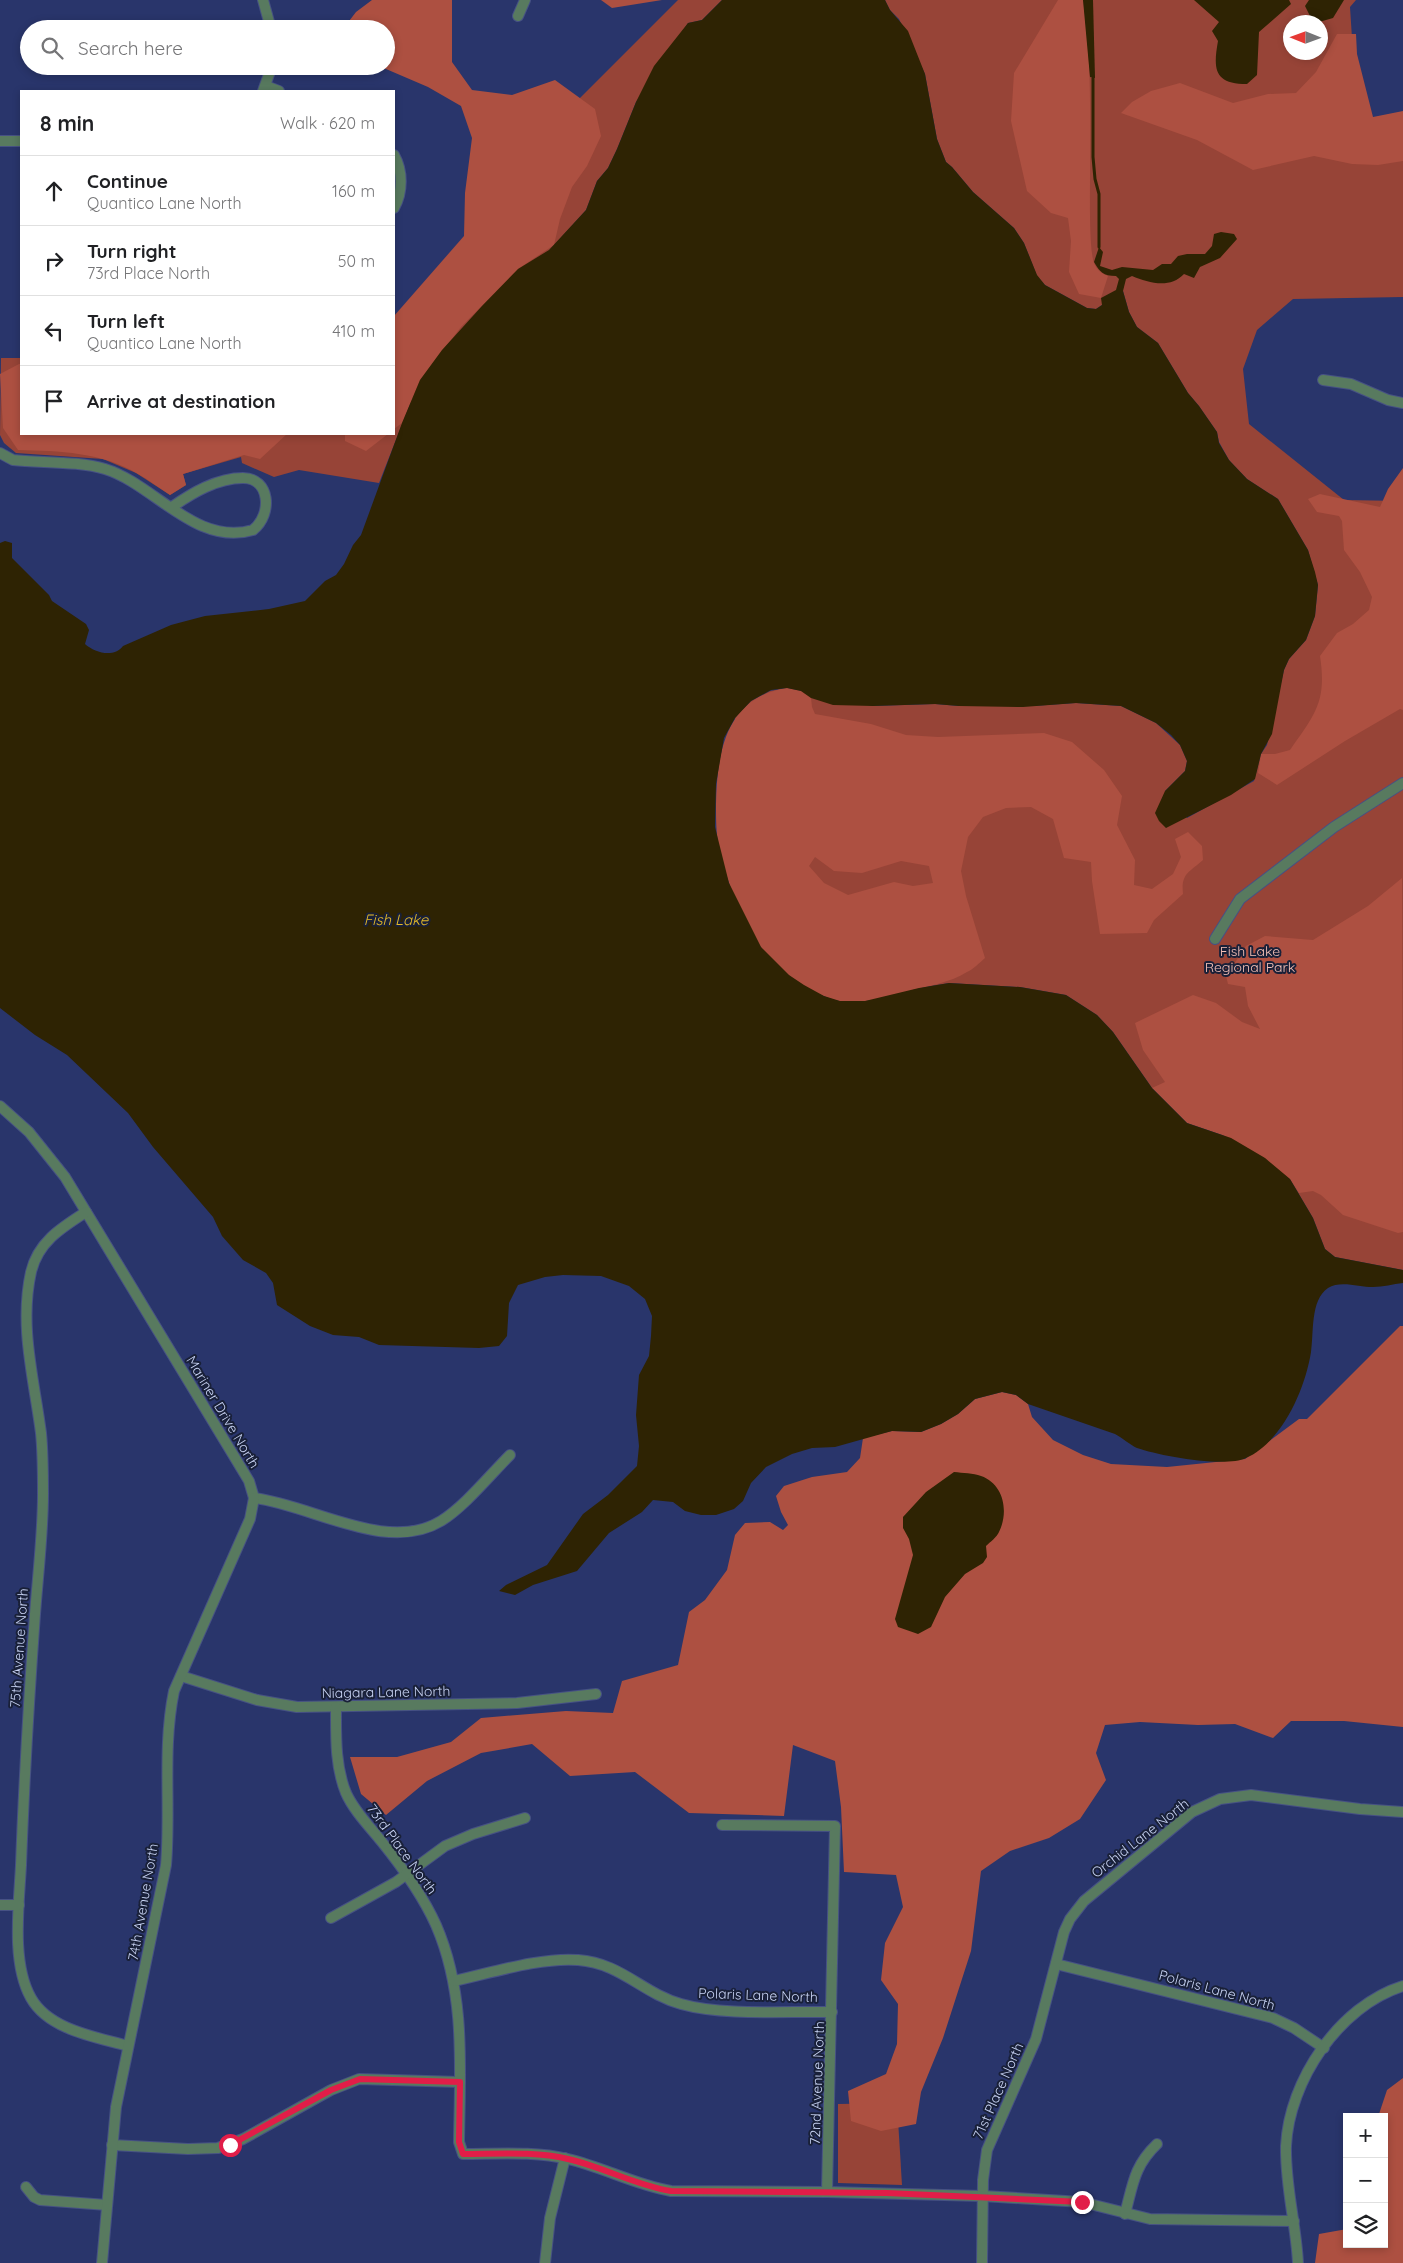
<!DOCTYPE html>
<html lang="en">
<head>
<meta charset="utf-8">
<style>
  :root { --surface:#fff; --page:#f6f6f6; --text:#202124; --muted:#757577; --line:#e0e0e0 }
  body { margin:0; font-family:Quicksand,sans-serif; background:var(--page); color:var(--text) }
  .controls { position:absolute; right:15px; bottom:15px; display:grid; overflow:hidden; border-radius:0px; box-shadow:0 2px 8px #0003 }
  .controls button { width:45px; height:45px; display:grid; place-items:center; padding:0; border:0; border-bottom:1px solid var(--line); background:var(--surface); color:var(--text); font:25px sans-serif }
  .compass { position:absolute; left:1283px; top:15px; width:45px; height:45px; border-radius:50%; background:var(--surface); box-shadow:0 2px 8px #0003; rotate:271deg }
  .stop { position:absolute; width:15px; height:15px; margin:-11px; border:4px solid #e11d48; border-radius:50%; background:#fff }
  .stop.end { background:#e11d48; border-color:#fff; box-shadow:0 1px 5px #0008 }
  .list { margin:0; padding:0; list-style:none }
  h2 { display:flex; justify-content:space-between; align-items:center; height:65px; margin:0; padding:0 20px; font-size:21px }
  h2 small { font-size:16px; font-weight:400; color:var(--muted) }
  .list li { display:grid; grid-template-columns:32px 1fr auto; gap:15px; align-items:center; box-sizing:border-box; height:70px; padding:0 20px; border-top:1px solid var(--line) }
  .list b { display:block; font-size:19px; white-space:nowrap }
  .list p { margin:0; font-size:16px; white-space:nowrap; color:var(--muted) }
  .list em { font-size:16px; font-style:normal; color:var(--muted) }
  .icon { flex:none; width:28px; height:28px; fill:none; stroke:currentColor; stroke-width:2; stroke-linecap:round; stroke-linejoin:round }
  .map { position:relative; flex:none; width:1403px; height:2263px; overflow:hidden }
  .search { position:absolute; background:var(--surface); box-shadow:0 2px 8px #0003; left:20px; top:20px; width:375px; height:55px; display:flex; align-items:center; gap:12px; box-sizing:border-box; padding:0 18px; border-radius:28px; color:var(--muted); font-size:19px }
  .panel { position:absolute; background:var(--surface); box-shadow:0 2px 8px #0003; left:20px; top:90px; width:375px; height:345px; border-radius:0px }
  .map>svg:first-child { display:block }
  .green { fill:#974437; fill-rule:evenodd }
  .forest { fill:#ad5041; fill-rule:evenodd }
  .water { fill:#2e2303 }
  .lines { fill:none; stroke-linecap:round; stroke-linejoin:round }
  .stream { stroke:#2e2303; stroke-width:3 }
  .street-casing { stroke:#465184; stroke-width:12 }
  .street { stroke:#587a5f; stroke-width:10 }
  .route { stroke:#e11d48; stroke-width:6 }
  .labels { text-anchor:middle; stroke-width:4; stroke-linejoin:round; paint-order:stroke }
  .park-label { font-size:14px; fill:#f7c2b8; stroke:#192038 }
  .street-label { font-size:14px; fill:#c8d3f4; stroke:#192038 }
  .water-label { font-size:15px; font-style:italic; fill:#e5ba28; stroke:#192038 }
</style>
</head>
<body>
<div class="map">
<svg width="1403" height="2263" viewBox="0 0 1403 2263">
  <rect width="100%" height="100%" fill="#29356b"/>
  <g class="green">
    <polygon points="678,0 722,0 702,20 688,23 636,102 617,149 608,168 597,181 586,210 410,404 379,483 299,470 274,477 242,463 241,457 183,474 186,485 170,495 136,473 103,459 16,453 4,443 0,435 1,358 21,358 21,434 394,434 394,362 549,129"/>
    <path d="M885 0H1356L1350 7 1359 146 1403 143V297L1293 299 1257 330 1243 369 1249 424 1344 500 1403 501V1270L1335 1257 1325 1249 1313 1218 1290 1179 1152 1088 1113 1032 1097 1015 1066 995 1020 987 949 983 919 988 865 1001 735 718 751 701 770 691 787 688 873 706 935 704 959 706H1033L1076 703 1121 706 1156 723 1180 745 1187 761 1185 771 1165 791 1187 818 1254 781 1261 754 1267 745 1284 670 1289 659 1306 640 1315 616 1318 585 1308 550 1278 499 1247 479 1229 460 1219 442 1217 432 1199 406 1188 393 1158 343 1137 327 1129 312 1123 291 1096 309 1087 308 1045 285 1037 276 1024 243 1014 228 973 192 952 167 946 162 937 139 925 74 899 19 890 10ZM1290 22H1320V52H1290Z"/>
    <polygon points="897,2103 902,2185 838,2183 838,2104"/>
  </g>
  <g class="forest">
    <polygon points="372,0 452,0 452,62 472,90 512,95 555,80 595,109 601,136 587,166 572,187 560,219 554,245 518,269 461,327 420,380 402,423 394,429 394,316 464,236 465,193 472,138 461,106 428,87 379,66 386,66 386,29 343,29 356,12"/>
    <polygon points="601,0 662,0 612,8"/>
    <path d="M1058 0H1083C1092 60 1090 119 1090 180 1090 197 1089 249 1094 263 1097 270 1101 273 1108 276L1101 298 1079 294 1069 272 1071 241 1068 218 1051 213 1027 191 1011 121 1014 73Z"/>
    <polygon points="1337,34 1356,34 1357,54 1373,117 1403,111 1403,161 1378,165 1352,164 1314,156 1253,170 1197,140 1121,113 1132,102 1151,91 1180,83 1233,103 1268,94 1296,93 1316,72"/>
    <path d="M19 364H21V434H287L260 459 244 455 183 474 186 485 170 495C159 488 149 480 138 474 102 452 59 451 18 450L3 428 0 374Z"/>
    <polygon points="345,434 388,434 366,451 345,441"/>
    <path d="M1403 468V710L1400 709 1345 741 1277 785 1258 773 1261 754H1275L1290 750C1315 714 1327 702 1320 656L1337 633 1353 624 1369 610 1372 597 1360 572 1344 550 1342 521 1339 516 1317 512 1308 499 1320 494 1380 507 1388 489Z"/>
    <path d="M787 688 801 691 811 698 812 707 815 714 871 724 906 735 938 737 1044 733 1072 742 1104 770 1122 796 1117 825 1135 860 1134 885 1152 889 1173 874 1181 857 1175 839 1188 832 1202 846 1203 860C1188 873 1181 874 1183 894L1154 920 1147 933 1100 934 1092 881 1091 862 1064 858 1053 819 1031 807 1006 808 983 817 968 837 961 871 966 896 985 958C979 963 974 969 967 972 950 983 926 986 906 992 885 997 861 1005 839 1001 812 995 775 969 760 946 741 917 727 883 719 849 716 833 716 819 716 804 717 752 726 697 787 688ZM815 857 834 871 862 873 901 861 929 866 933 883 913 886 894 882 848 895 824 883 809 866Z"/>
    <polygon points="1402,878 1403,1232 1398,1233 1343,1215 1321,1195 1313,1191 1299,1193 1290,1179 1265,1158 1231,1138 1187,1123 1152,1088 1165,1082 1143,1050 1135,1023 1193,995 1216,1003 1242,1022 1260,1029 1248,1006 1245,987 1228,984 1226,976 1246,946 1265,936 1313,940 1368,906"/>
    <polygon points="1400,1326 1403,1326 1403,1727 1344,1721 1291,1721 1273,1738 1235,1724 1198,1725 1140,1722 1105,1725 1096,1753 1106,1780 1080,1819 1049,1838 1010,1851 981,1871 971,1951 943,2038 921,2092 916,2124 881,2131 851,2121 848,2091 886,2074 897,2044 898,2004 881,1980 885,1943 903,1907 896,1875 844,1872 841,1807 835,1761 793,1745 784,1816 689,1813 635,1772 570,1776 532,1744 481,1753 427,1781 386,1815 361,1794 350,1757 397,1757 451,1742 481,1718 566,1711 613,1713 622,1681 678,1665 689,1612 705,1600 727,1570 735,1535 745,1523 770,1522 783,1530 788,1525 781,1512 776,1496 784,1486 812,1477 847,1472 860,1458 863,1438 892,1431 921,1432 941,1424 958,1414 975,1399 1002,1392 1016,1395 1028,1404 1032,1417 1053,1440 1083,1455 1111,1464 1167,1467 1245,1459 1299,1419 1307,1419"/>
    <polygon points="1403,2078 1403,2263 1315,2263 1319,2234 1347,2229 1347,2244 1384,2244 1384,2117 1378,2117 1387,2090"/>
  </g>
  <g class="water">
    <path d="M722 0H885L890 10 908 31 925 74 937 139 946 162 952 167 973 192 1014 228 1024 243 1037 275 1045 285 1087 308 1096 309 1102 305 1101 298 1116 290 1119 279 1116 276C1103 276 1100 272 1094 262L1099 247 1103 252 1100 266 1112 270 1122 267 1153 270 1162 264H1171L1178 256 1187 254H1205L1212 246 1214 234 1221 232 1234 234 1237 239 1220 258 1200 267 1194 278 1184 274C1170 289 1149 283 1132 276L1126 279 1123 291 1129 312 1137 327 1158 343 1188 393 1199 406 1217 432 1219 443 1229 460 1247 479 1278 499 1308 550 1315 572 1318 585 1315 616 1306 640 1289 659 1284 670 1272 734 1261 754 1255 779 1231 795 1166 828 1159 821 1155 813 1165 791 1185 771 1187 761 1180 745 1171 735 1156 723 1121 706 1076 703 1023 707 959 706 935 704 873 706 833 705 811 698 801 691 787 688 771 690 751 701 735 718 724 738 716 784 715 827 729 883 761 947 789 975 804 985 824 996 840 1001H865L919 988 949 983 1020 987 1066 995 1097 1015 1113 1032 1152 1088 1187 1123 1231 1138 1265 1158 1290 1179 1313 1218 1325 1249 1335 1257 1403 1270V1283C1393 1284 1383 1287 1373 1287 1359 1287 1340 1280 1328 1288 1310 1300 1314 1333 1311 1352 1305 1390 1282 1442 1246 1458 1225 1468 1160 1456 1137 1448 1130 1445 1123 1438 1115 1434L1028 1404 1016 1395 1002 1392 975 1399 958 1414 941 1424 921 1432 892 1431 835 1447 812 1448 792 1454 766 1467 751 1483 743 1501 734 1509 716 1515H701L685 1511 673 1502 653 1500 642 1512 609 1533 577 1571 533 1585 515 1595 499 1591 506 1585 547 1565 583 1514 608 1495 637 1466 639 1446 636 1415 639 1375 649 1356 651 1336 652 1316 645 1299 629 1286 601 1276 563 1275 545 1277 518 1285 509 1303 507 1336 499 1346 479 1348 379 1345 359 1337 333 1335 310 1326 277 1305 273 1283 266 1273 243 1260 222 1236 213 1217 153 1147 128 1113 67 1055 35 1035 0 1008V543L5 541 12 543V558L49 595 52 601 86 624 89 630 85 644C95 653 114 658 123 646L171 625 186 621 205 616 269 609 305 601 325 581 336 575 344 564 353 545 361 535 402 423 420 380 442 350 482 306 518 269 549 250 586 210 597 181 608 168 617 149 636 102 654 66 688 23 702 20Z"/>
    <polygon points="1083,0 1093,0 1095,78 1090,77"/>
    <path d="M1194 0H1289L1291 4 1259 32 1257 75 1247 84C1214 84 1213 69 1218 41L1212 31 1219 22Z"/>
    <polygon points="1309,0 1344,0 1333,18 1319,22 1311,18 1305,6"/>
    <path d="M954 1472C963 1473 973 1473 981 1476 1004 1484 1009 1512 999 1532 997 1537 990 1542 986 1546L987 1557 983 1563 965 1574 945 1597 931 1627 918 1634 898 1627 895 1619 913 1555 909 1539 903 1528V1517L926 1492Z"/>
  </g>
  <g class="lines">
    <polyline class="stream" points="1093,78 1093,157 1095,179 1099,194 1099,247"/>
    <g class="street-casing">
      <g id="street">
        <polyline points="263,0 271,29"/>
        <polyline points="518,16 525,0"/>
        <polyline points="266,86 279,91"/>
        <polyline points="263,91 272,66"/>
        <polyline points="0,141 21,141"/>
        <path d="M394 155C403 171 403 192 394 208"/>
        <polyline points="1323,380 1351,384 1388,400 1403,403"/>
        <path d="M0 453 13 460C40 463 79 461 105 469 154 484 196 547 253 530 273 514 270 478 243 478 217 478 192 493 172 507"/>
        <polyline points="1215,939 1240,899 1334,827 1403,783"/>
        <path d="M0 1106 29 1132 65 1177 249 1481 254 1498C312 1505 387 1554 441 1521 464 1507 490 1475 510 1455"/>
        <path d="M86 1212C61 1228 38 1242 31 1272 19 1326 34 1379 41 1433 43 1453 43 1474 43 1494 43 1534 38 1574 35 1614 29 1698 24 1782 21 1865 19 1905 11 1963 31 1998 49 2030 96 2037 128 2046"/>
        <polyline points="181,1676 257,1700 297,1707 517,1703 596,1694"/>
        <path d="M336 1707C336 1736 335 1766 346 1793 354 1811 370 1827 382 1842 403 1868 422 1894 436 1925 466 1994 460 2068 459 2142L463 2154C497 2154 535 2151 568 2159 603 2167 635 2185 671 2191L827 2192 983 2196 1082 2202 1150 2219 1294 2221"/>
        <polyline points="722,1825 835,1826 827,2192"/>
        <polyline points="0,1905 19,1905"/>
        <polyline points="331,1918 396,1882 445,1846 473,1834 525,1818"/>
        <polyline points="1056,1964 1273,2018 1294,2028 1324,2048"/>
        <path d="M454 1981C491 1973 541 1957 578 1960 621 1963 642 1993 681 2004 723 2016 787 2011 832 2012"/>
        <polyline points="112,2145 188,2149 218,2148 243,2139 331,2090 359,2079 460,2082"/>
        <polyline points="26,2187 34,2197 40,2200 107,2205"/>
        <path d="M1125 2214C1133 2184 1134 2166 1157 2144"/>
        <path d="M102 2263 116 2107 166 1865C171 1807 162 1749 174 1691L250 1519 254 1498"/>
        <polyline points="545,2263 550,2218 565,2158"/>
        <polyline points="982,2263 983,2180 987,2150 1036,2039 1064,1932 1070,1919 1084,1901 1192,1812 1220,1799 1251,1795 1360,1809 1403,1812"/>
        <path d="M1298 2263C1296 2224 1285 2185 1286 2146 1289 2081 1339 2006 1403 1986"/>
      </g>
    </g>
    <use href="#street" class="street"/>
  </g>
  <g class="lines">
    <path class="route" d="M230 2145 331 2090 360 2079 460 2082 459 2142 463 2154C497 2154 535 2151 568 2159 603 2167 635 2185 671 2191L887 2193 1082 2202"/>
  </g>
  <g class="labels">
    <g class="park-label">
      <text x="1250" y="956">Fish Lake<tspan x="1250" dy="16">Regional Park</tspan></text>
    </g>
    <g class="street-label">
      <text transform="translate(223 1412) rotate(59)" y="5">Mariner Drive North</text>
      <text transform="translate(19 1648) rotate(-86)" y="5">75th Avenue North</text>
      <text transform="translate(386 1692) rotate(-1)" y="5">Niagara Lane North</text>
      <text transform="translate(1140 1838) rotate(-38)" y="5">Orchid Lane North</text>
      <text transform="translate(402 1849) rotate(54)" y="5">73rd Place North</text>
      <text transform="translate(143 1902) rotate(-80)" y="5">74th Avenue North</text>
      <text transform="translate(1217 1990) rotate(15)" y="5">Polaris Lane North</text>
      <text transform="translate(758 1995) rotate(2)" y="5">Polaris Lane North</text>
      <text transform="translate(817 2083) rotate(-88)" y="5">72nd Avenue North</text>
      <text transform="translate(998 2091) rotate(-66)" y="5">71st Place North</text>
    </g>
    <g class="water-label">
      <text x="396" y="925">Fish Lake</text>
    </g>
  </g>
</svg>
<div class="controls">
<button>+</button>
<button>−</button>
<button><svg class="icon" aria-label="layers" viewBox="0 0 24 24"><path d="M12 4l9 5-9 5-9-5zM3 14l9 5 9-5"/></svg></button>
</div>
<svg class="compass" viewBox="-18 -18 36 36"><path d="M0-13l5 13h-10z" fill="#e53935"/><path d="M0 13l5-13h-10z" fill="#757577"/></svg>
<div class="stop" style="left:230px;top:2145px"></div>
<div class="stop end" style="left:1082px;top:2202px"></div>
<div class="search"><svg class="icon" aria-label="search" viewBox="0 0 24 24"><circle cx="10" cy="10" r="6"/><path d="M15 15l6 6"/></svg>Search here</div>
<section class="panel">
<h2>8 min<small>Walk · 620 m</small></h2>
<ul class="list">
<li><svg class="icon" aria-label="ahead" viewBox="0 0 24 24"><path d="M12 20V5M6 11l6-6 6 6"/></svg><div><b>Continue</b><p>Quantico Lane North</p></div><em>160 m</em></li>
<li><svg class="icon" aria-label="right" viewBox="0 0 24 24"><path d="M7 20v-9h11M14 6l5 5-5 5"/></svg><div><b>Turn right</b><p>73rd Place North</p></div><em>50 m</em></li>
<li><svg class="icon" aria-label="left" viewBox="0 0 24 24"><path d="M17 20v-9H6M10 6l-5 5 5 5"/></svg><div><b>Turn left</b><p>Quantico Lane North</p></div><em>410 m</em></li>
<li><svg class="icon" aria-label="arrive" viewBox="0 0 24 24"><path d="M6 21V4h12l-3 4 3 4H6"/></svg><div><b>Arrive at destination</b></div></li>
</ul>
</section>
</div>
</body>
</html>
